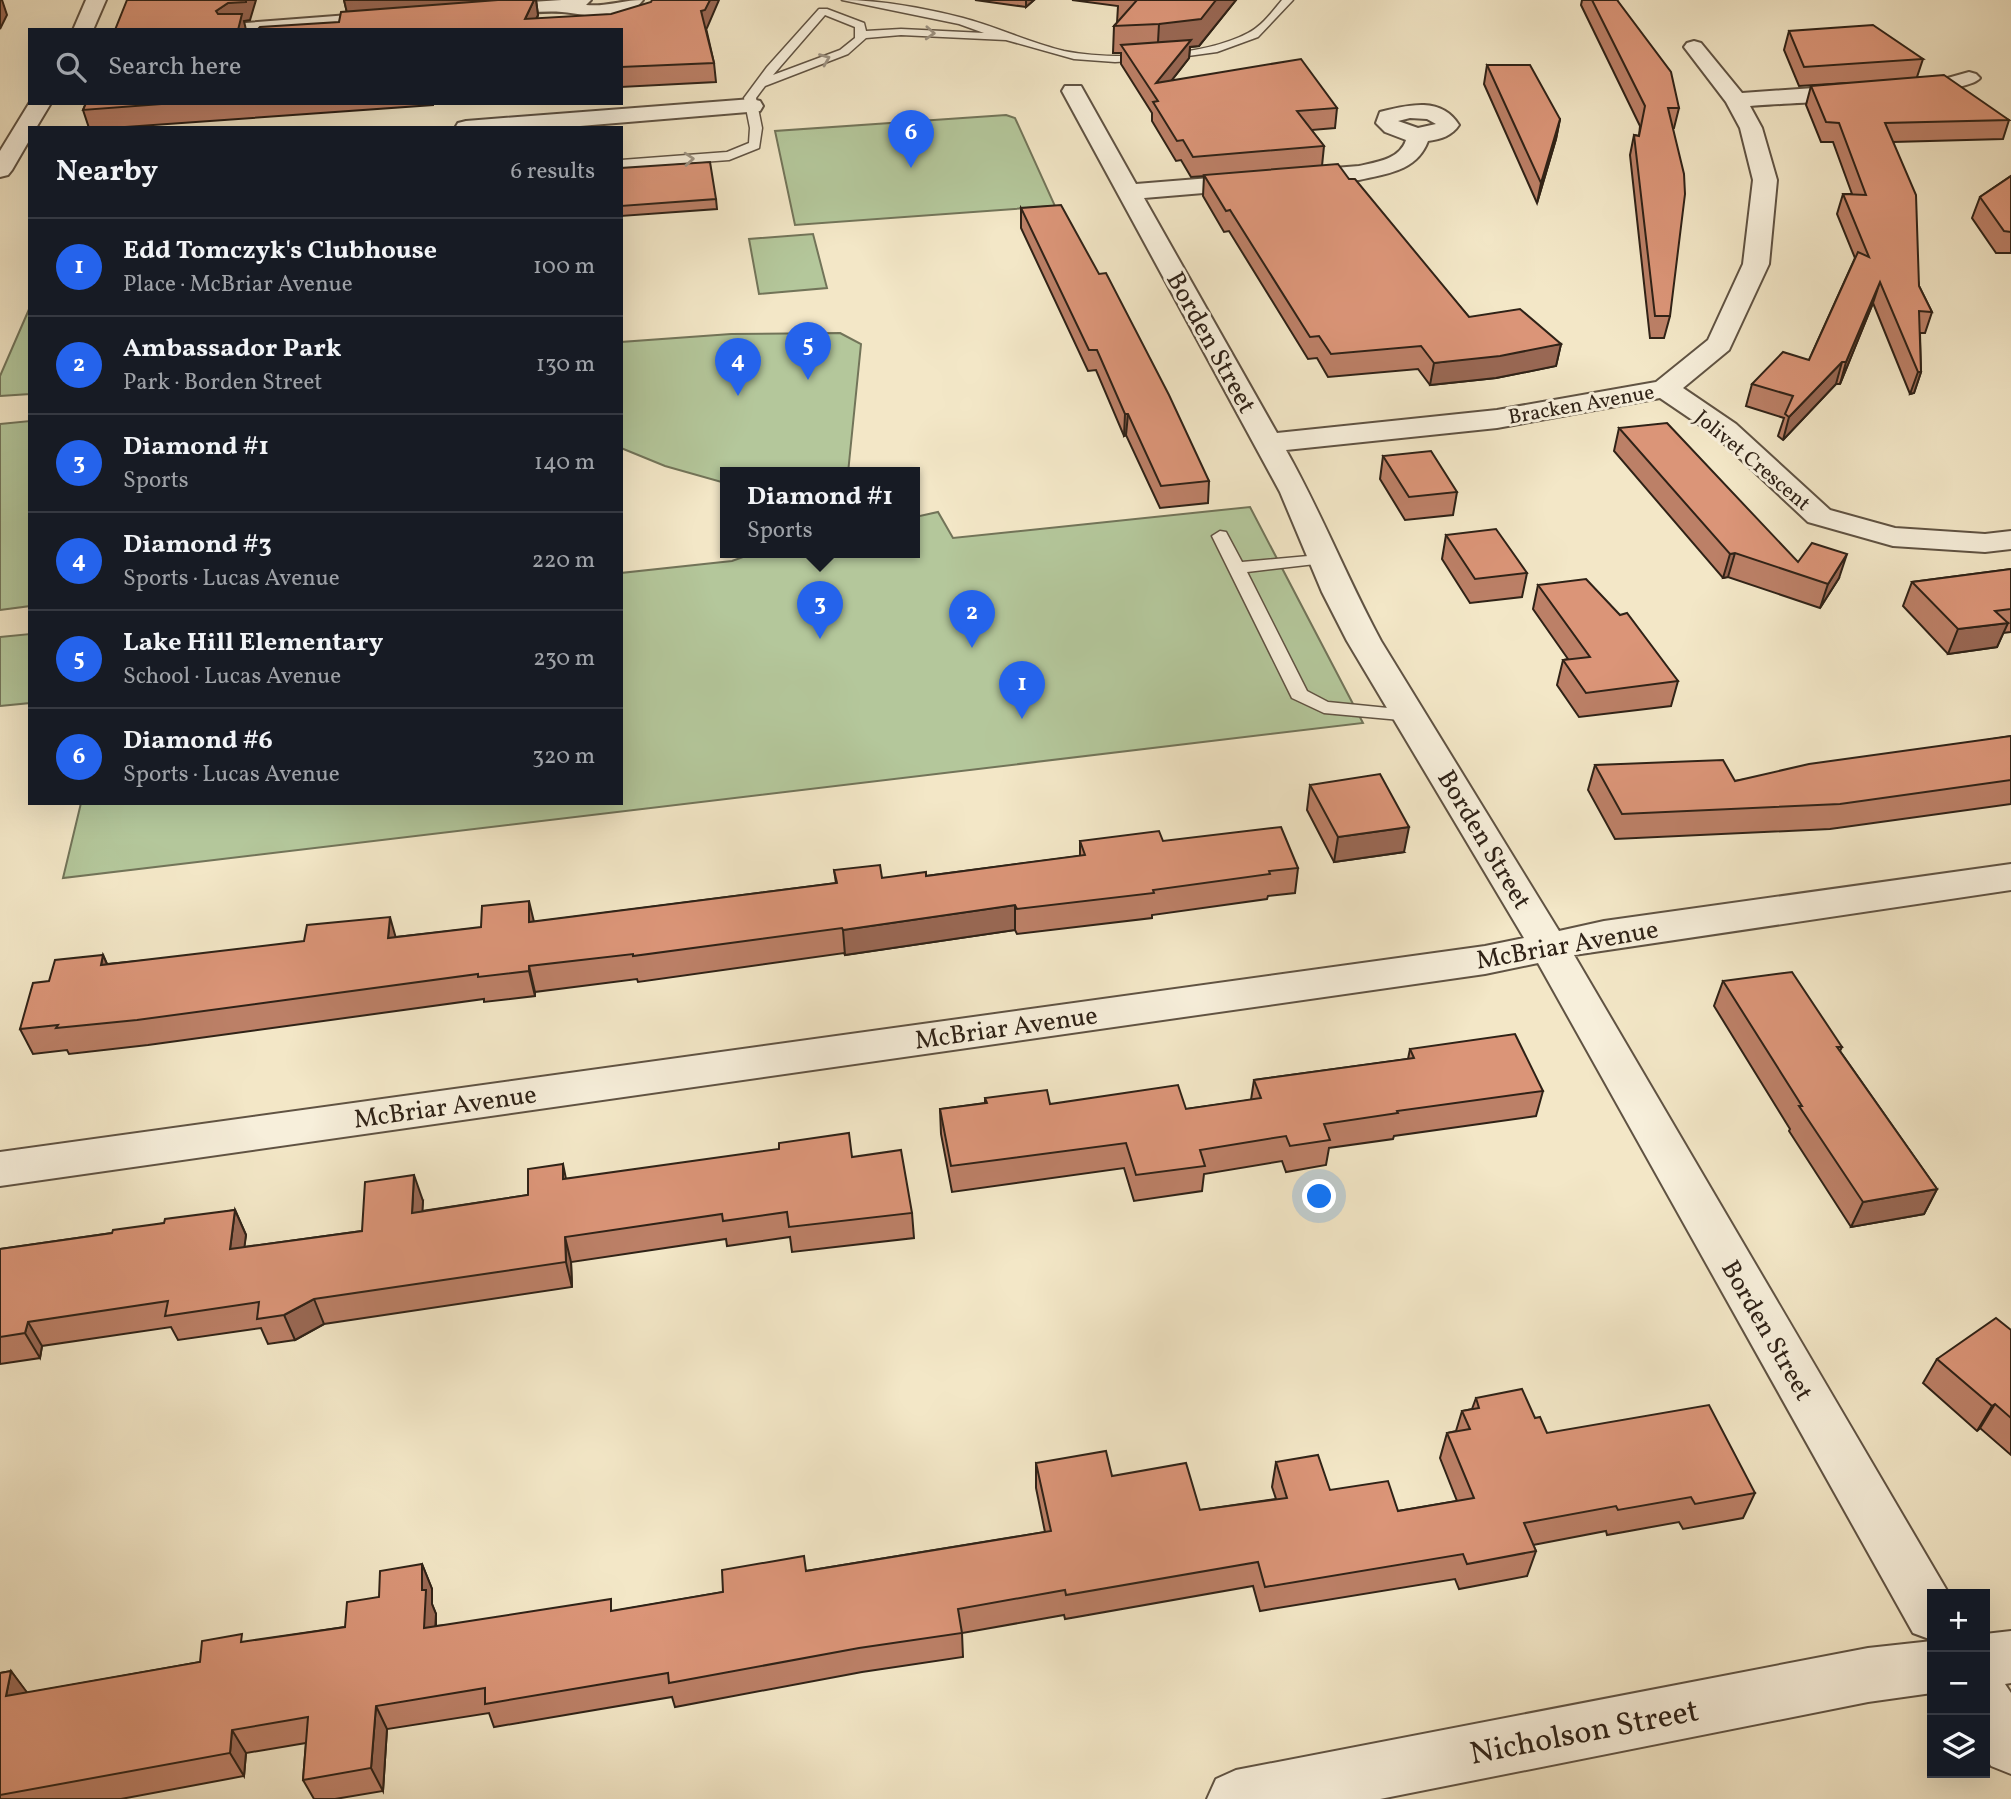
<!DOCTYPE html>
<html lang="en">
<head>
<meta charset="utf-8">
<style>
  :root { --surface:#171b24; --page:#242831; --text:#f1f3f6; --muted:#9ea1a6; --line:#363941; --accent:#2563eb }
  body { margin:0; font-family:Vollkorn,serif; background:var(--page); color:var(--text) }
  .controls { position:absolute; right:21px; bottom:21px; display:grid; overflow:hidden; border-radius:0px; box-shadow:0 7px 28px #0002 }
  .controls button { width:63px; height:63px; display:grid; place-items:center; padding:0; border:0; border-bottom:2px solid var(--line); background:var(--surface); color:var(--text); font:35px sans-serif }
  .you { position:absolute; left:1320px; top:1197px; width:24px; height:24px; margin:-18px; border:5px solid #fff; border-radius:50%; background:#1a73e8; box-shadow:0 0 0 10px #1a73e833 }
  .badge { display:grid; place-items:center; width:46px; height:46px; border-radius:50%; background:var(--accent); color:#fff; font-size:23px; font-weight:700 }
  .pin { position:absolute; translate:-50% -58px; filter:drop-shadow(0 2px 4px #0008) }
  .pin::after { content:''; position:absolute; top:37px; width:24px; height:21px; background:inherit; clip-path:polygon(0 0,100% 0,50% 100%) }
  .popup { position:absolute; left:720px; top:467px; width:200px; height:91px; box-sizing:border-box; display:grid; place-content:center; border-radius:0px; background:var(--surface); filter:drop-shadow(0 2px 5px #0005); font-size:23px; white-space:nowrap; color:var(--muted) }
  .popup b { font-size:26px; color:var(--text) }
  .popup::after { content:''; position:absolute; left:50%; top:100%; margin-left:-14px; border:14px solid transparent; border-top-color:var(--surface) }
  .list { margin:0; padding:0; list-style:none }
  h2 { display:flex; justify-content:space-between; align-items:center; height:91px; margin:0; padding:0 28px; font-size:30px }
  h2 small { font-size:23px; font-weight:400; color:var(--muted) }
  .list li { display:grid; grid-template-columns:46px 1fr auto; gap:21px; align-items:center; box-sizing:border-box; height:98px; padding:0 28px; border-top:2px solid var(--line) }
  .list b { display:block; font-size:26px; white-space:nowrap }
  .list p { margin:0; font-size:23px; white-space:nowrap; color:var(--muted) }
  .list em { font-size:23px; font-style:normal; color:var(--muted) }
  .icon { flex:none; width:38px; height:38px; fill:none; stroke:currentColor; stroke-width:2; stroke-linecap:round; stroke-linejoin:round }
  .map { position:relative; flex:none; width:2011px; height:1799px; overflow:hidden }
  .search { position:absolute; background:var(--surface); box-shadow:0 7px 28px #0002; left:28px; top:28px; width:595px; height:77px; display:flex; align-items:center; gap:18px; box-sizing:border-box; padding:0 24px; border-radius:0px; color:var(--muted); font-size:26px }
  .panel { position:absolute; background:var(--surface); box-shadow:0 7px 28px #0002; left:28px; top:126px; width:595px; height:679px; border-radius:0px }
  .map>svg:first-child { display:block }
  .green { fill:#b4c79b; stroke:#727459; stroke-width:2 }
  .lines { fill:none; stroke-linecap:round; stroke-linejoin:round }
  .lane-casing { stroke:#605343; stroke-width:3 }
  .street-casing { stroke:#605343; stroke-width:4 }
  .lane { fill:#f7efdb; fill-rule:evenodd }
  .street { fill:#f7efdb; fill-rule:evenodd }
  .wall { fill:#bc8067; stroke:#2f2217; stroke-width:2 }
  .shaded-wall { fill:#996854; stroke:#2f2217; stroke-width:2 }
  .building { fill:#db9578; stroke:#2f2217; stroke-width:2 }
  .oneway { stroke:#9d9383 }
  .labels { text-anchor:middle; stroke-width:6; stroke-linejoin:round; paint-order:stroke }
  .far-street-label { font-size:21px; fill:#2f2217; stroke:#f7efdb }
  .street-label { font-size:26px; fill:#2f2217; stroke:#f7efdb }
  .near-street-label { font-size:32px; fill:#2f2217; stroke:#f7efdb }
</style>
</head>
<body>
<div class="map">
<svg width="2011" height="1799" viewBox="0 0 2011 1799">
  <rect width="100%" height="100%" fill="#f3e7c7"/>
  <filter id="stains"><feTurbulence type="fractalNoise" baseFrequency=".00286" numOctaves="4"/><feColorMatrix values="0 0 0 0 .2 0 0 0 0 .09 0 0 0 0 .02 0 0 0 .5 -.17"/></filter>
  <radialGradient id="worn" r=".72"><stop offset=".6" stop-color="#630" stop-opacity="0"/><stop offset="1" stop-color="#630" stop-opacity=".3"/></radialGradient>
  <g class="green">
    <polygon points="1006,115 1015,118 1055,206 795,225 775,131"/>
    <polygon points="813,234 827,288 759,294 749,239"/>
    <polygon points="30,307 30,394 0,396 0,376"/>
    <polygon points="840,333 861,344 848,473 726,473 725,483 665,466 621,448 621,342 731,334"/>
    <polygon points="30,421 30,606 0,610 0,424"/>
    <polygon points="1250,507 1363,723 63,878 81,803 621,803 621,573 732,561 754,553 914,553 915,517 938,512 953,538"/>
    <polygon points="30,634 30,703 0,706 0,637"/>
  </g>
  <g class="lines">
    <g class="lane-casing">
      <g id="lane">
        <path d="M842 0C881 0 924 8 963 18 997 27 1030 43 1064 51 1114 61 1203 57 1248 33 1262 26 1272 12 1282 0H1293L1258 37 1217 52 1166 59 1115 62 1074 59 1006 40 901 35 866 38 848 54 765 86 756 98 762 128 759 148 729 160 621 168V160L727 152 749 143 750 128 744 98 767 67 819 9H827L864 23 866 31 901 29 984 33 959 24ZM825 15 855 27V38L840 50 773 75Z"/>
        <polygon points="1220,531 1226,532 1242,562 1330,554 1333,558 1330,562 1324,563 1247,572 1307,691 1328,702 1418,711 1420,715 1418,719 1411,721 1324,713 1292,698 1212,536"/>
      </g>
    </g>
    <g class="street-casing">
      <g id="street">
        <polygon points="86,0 106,0 93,30 73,30"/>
        <path d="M562 0H591L586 5C606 7 623 0 643 0 623 27 588 14 562 12 538 10 510 15 486 17L479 15 476 11 479 7 486 5Z"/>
        <polygon points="388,12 395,14 398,18 395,22 314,30 223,30 233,24"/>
        <path d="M1694 41 1701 43 1742 93 1944 79 1969 72 1976 74 1980 78C1967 97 1783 103 1750 106L1762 128 1777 180 1769 264 1729 350 1683 388 1736 424 1830 510 1895 528 1985 534 2011 531V549L1985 552 1893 546 1808 522 1716 436 1660 398 1497 428 1286 450C1321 512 1347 578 1381 641L1559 931 1604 921 2011 864V890L1574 955 1949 1594H1932V1640L1913 1633 1538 963 1485 974 0 1186V1152L1485 946 1524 938 1347 641 1322 592 1280 492 1062 91 1065 86H1081L1136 184 1359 166C1377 162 1400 159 1406 140L1385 132 1376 123 1380 112C1408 105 1441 96 1459 125 1452 136 1441 139 1428 141 1417 171 1386 174 1359 180L1144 198 1277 433 1497 410 1656 382 1708 340 1743 264 1753 180 1740 128 1726 102 1684 47 1687 43ZM1410 118 1427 119 1436 124 1418 128 1398 121Z"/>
        <polygon points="752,99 760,101 763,106 760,111 556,128 455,128 458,123 466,121"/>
        <polygon points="30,102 51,103 36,128 30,128 30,139 12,170 8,175 0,177 0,151"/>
        <polygon points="2011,1631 2011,1683 2005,1684 2011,1693 2011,1774 1991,1766 1985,1755 1985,1634"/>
        <polygon points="1932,1641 1932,1693 1868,1702 1380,1799 1207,1799 1216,1779 1236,1770 1868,1648"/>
      </g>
    </g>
    <use href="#lane" class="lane"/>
    <use href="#street" class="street"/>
  </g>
  <g class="wall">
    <polygon points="344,0 536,0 538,15 537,19 707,28 706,28 714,63 716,82 621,87 621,30 339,22 347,12"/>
    <polygon points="975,0 1034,0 1026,7"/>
    <polygon points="1072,0 1236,0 1199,46 1190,47 1189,58 1172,80 1337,108 1335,128 1311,130 1324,146 1322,166 1349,179 1469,317 1561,344 1556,366 1496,378 1430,385 1418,369 1328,377 1317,358 1308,359 1229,231 1224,232 1203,196 1204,176 1191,177 1181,160 1176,161 1152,121 1152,113 1121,64 1121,53 1113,53 1114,26 1117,23 1118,6"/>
    <polygon points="1582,0 1617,0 1679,108 1674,128 1673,128 1670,316 1664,338 1650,338 1630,155 1634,135 1639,136 1640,126 1581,5"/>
    <polygon points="1789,31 1923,59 1917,77 2009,120 2003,139 1893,142 1919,286 1932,312 1925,333 1920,333 1921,372 1914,393 1910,394 1873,303 1840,384 1836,384 1783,440 1778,436 1784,418 1746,406 1752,384 1809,360 1855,258 1837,214 1843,194 1852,194 1833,142 1821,142 1806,105 1811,86 1847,83 1799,86 1784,50"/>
    <polygon points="1487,65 1560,119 1556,139 1537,203 1484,84"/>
    <polygon points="86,103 433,103 433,105 111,128 89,128 83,110"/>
    <polygon points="621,168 716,199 717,209 621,216"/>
    <polygon points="2011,176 2011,253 1996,253 1972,218 1980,197"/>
    <polygon points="1021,208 1209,481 1208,503 1160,508 1126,435 1124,436 1096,370 1088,371 1021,228"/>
    <polygon points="1619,428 1798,562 1839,578 1820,608 1728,577 1723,578 1614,451"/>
    <polygon points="1383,456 1457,492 1453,515 1405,520 1380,479"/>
    <polygon points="1446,535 1527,573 1522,597 1470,603 1442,559"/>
    <polygon points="2011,569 2011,632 2003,633 1997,647 1948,654 1903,606 1912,582"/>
    <polygon points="1538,585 1678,681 1671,706 1579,717 1557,685 1563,660 1568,659 1533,609"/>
    <polygon points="2011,736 2011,804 1830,829 1615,839 1588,790 1595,765 1735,781"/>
    <polygon points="1310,785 1404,852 1334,862 1307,810"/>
    <polygon points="1080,841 1163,841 1298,868 1295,893 1268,896 1267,899 1152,915 1152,918 1017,934 1015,930 845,955 844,953 638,982 637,979 535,992 535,996 484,1002 484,999 148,1045 69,1054 67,1050 33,1054 20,1029 49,981 103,955 107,964 396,937 534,922 836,883 834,870 882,878 926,876 1080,856"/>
    <polygon points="1723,981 1842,1047 1840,1051 1937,1189 1924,1214 1851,1227 1789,1131 1790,1129 1714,1006"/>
    <polygon points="1410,1049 1543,1091 1536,1116 1394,1136 1393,1139 1329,1148 1326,1165 1286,1172 1282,1161 1204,1174 1202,1191 1134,1201 1124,1168 952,1192 941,1134 940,1109 985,1103 985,1098 1050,1104 1186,1109 1251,1100 1254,1080 1408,1059"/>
    <polygon points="852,1157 912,1213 914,1238 792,1252 790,1237 727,1246 726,1239 571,1262 572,1287 324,1324 295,1340 268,1344 261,1328 178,1340 171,1327 42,1346 40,1358 0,1364 0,1249 112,1233 235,1210 246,1235 244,1247 362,1231 423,1201 422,1211 528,1195 563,1164 566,1179"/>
    <polygon points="2011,1330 2011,1455 1980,1428 1977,1431 1923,1383 1937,1359"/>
    <polygon points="1476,1398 1535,1418 1547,1433 1755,1493 1743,1518 1683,1529 1679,1522 1607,1535 1606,1531 1533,1545 1536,1551 1527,1576 1459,1589 1455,1579 1260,1611 1253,1586 1065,1619 1064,1615 962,1633 963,1657 862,1672 675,1707 672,1697 494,1727 489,1713 387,1729 383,1791 335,1799 314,1799 303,1780 306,1743 246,1753 244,1776 121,1799 0,1799 0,1673 11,1671 27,1693 200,1662 246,1642 345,1627 379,1597 422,1564 432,1589 432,1604 436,1614 436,1626 614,1611 723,1592 806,1571 1045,1532 1036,1488 1036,1463 1112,1476 1200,1510 1276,1499 1272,1487 1276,1462 1330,1490 1398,1511 1457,1501 1440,1458 1447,1433 1456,1431 1462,1411 1472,1409"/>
  </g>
  <g class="shaded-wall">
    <polygon points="0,0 2,0 7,15 0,29"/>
    <polygon points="246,0 256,0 250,20 244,21 246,30 220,30 216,11 228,3"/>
    <polygon points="344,0 521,0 347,13"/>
    <polygon points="534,0 536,0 538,15 531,30 525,19"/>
    <polygon points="710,0 719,0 707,28 703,29 701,11"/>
    <polygon points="1026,0 1034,0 1026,7"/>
    <polygon points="1216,0 1236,0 1199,46 1190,47 1189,58 1157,99 1155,96 1159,24"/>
    <polygon points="1560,119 1556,139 1537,203 1541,183"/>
    <polygon points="1880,282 1873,303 1840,384 1846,362"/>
    <polygon points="1561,344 1556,366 1496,378 1430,385 1434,363"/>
    <polygon points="1842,362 1836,384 1783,440 1789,417"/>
    <polygon points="1918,372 1921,372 1914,393 1910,394"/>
    <polygon points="1125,414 1128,414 1126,435 1124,436"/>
    <polygon points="1735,553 1728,577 1723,578 1730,554"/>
    <polygon points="1847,554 1839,578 1820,608 1828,584"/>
    <polygon points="2008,623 1997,647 1948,654 1958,629"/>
    <polygon points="1409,827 1404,852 1334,862 1338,837"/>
    <polygon points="529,901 535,926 529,922"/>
    <polygon points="1015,905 1015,930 845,955 843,930"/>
    <polygon points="390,917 397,942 388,938"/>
    <polygon points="103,955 114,980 101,965"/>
    <polygon points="529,966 535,992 535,996 529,971"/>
    <polygon points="414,1175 423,1201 421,1238 412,1213"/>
    <polygon points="1937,1189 1924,1214 1851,1227 1863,1202"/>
    <polygon points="235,1210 246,1235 241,1274 230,1249"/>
    <polygon points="565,1237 571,1262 572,1287 566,1262"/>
    <polygon points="314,1299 324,1324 295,1340 284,1315"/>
    <polygon points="28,1322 42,1346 40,1358 25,1333"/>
    <polygon points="1995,1404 1980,1428 1977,1431 1992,1406"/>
    <polygon points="422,1564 432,1589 432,1604 436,1614 434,1652 424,1628 422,1590"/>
    <polygon points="11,1671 29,1695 6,1696"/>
    <polygon points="376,1706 387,1729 383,1791 371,1768"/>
    <polygon points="232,1730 246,1753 244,1776 230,1753"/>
  </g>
  <g class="building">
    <polygon points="127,0 246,0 246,2 228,3 216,11 218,14 242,14 238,30 115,30"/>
    <polygon points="498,0 534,0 525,19 611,14 651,2 652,0 710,0 705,10 701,11 714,63 621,67 621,30 257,30 260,27 339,22 341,12"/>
    <polygon points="1137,0 1216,0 1201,19 1159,24 1114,26"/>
    <polygon points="1592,0 1617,0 1671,72 1679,108 1668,108 1684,174 1685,194 1670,316 1655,316 1634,135 1639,136 1645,106"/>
    <polygon points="1873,25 1923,59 1804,67 1789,31"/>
    <polygon points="1191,40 1156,83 1301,59 1337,108 1297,111 1324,146 1193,157 1183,140 1177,141 1153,102 1158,101 1121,45"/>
    <polygon points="1487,65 1530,65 1560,119 1541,183"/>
    <polygon points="1944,75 2009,120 1885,123 1916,195 1919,286 1932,312 1919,311 1921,372 1918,372 1880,282 1846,362 1842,362 1789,417 1785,414 1793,396 1752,384 1783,352 1809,360 1858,252 1869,257 1843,194 1866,195 1839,123 1826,122 1811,86"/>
    <polygon points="86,103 175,103 83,110"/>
    <polygon points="710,162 716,199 621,206 621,168"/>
    <polygon points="1338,164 1349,179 1355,179 1469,317 1520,309 1561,344 1500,356 1434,363 1421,346 1331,354 1319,336 1310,337 1230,210 1226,211 1204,175"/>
    <polygon points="2011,176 2011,232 2004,231 1980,197"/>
    <polygon points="1061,205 1099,274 1106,273 1169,395 1209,481 1161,486 1128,414 1125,414 1097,350 1089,350 1021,208"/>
    <polygon points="1667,423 1798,562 1812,543 1847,554 1828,584 1735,553 1730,554 1619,428"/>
    <polygon points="1431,451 1457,492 1409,497 1383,456"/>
    <polygon points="1496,529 1527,573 1475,579 1446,535"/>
    <polygon points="2011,569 2011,609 1995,611 2008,623 1958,629 1912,582"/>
    <polygon points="1586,579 1620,615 1627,613 1678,681 1586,693 1563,660 1590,657 1538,585"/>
    <polygon points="2011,736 2011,780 1840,804 1622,814 1595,765 1723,760 1735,781 1809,764"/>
    <polygon points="1380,774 1409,827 1338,837 1310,785"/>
    <polygon points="1281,827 1298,868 1269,871 1270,874 1153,890 1154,893 1017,909 1015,905 843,930 842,928 633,956 633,954 529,966 529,971 478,977 478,974 137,1020 56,1028 58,1025 20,1029 33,983 49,981 55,960 103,955 101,965 304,941 307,925 390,917 388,938 481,927 482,906 529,901 529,922 837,883 834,870 880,865 882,878 926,872 926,876 1085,855 1080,841 1159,831 1163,841"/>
    <polygon points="1792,972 1842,1047 1837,1047 1937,1189 1863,1202 1799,1106 1802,1106 1723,981"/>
    <polygon points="1515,1034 1543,1091 1397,1111 1398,1113 1324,1124 1330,1140 1290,1146 1286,1136 1200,1150 1205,1166 1136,1175 1126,1143 951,1166 940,1109 987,1103 985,1098 1047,1090 1050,1104 1178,1085 1186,1109 1261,1098 1254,1080 1414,1058 1410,1049"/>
    <polygon points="849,1133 852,1157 901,1150 912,1213 789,1227 787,1212 723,1221 722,1214 565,1237 566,1262 314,1299 284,1315 257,1319 259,1302 165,1316 168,1301 28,1322 25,1333 0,1337 0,1249 112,1233 113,1230 164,1223 165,1219 235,1210 230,1249 362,1231 365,1182 414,1175 412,1213 528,1195 528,1169 563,1164 563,1179 779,1149 779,1143"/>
    <polygon points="1996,1318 2011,1330 2011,1418 1995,1404 1992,1406 1937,1359"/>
    <polygon points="1522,1389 1535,1418 1540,1417 1547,1433 1709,1405 1755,1493 1695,1504 1691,1497 1618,1510 1616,1506 1524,1523 1536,1551 1467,1564 1463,1554 1265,1587 1258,1562 1066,1595 1065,1590 958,1609 962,1633 859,1648 669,1683 668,1673 485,1704 485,1688 376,1706 371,1768 303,1780 308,1717 232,1730 230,1753 0,1795 0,1673 11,1671 6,1696 200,1662 202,1641 242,1634 241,1642 345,1627 347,1602 379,1597 380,1571 422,1564 422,1590 426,1590 424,1628 611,1599 611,1611 723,1592 722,1570 804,1556 806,1571 1051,1531 1036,1463 1106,1451 1112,1476 1186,1463 1200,1510 1287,1498 1276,1462 1318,1455 1330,1490 1388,1481 1398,1511 1474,1498 1447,1433 1470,1429 1462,1411 1479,1408 1476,1398"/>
  </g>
  <defs><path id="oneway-chevron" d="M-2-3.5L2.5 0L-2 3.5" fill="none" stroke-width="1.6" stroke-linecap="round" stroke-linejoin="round" transform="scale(1.75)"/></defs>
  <g class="oneway">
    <use href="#oneway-chevron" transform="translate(930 33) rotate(3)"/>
    <use href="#oneway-chevron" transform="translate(825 59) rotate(-22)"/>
    <use href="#oneway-chevron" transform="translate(689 159) rotate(-4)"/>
  </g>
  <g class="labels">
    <g class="far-street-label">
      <text transform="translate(1581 404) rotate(-10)" y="7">Bracken Avenue</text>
      <text transform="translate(1753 460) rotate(40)" y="7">Jolivet Crescent</text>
    </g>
    <g class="street-label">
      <text transform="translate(1212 342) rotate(61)" y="9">Borden Street</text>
      <text transform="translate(1485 839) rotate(59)" y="9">Borden Street</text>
      <text transform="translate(1567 944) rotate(-10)" y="9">McBriar Avenue</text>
      <text transform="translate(1006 1027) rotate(-8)" y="9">McBriar Avenue</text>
      <text transform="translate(445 1106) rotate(-8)" y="9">McBriar Avenue</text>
      <text transform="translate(1768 1330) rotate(60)" y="9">Borden Street</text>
    </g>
    <g class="near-street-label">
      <text transform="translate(1584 1731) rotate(-11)" y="11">Nicholson Street</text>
    </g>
  </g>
  <rect width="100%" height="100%" filter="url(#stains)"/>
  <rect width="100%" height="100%" fill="url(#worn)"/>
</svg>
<div class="controls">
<button>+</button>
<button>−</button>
<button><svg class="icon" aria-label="layers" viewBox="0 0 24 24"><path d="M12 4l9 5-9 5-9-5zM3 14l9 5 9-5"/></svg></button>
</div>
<div class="you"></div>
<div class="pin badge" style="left:1022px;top:719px">1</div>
<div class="pin badge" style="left:972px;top:648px">2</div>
<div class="pin badge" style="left:820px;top:639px">3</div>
<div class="popup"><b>Diamond #1</b>Sports</div>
<div class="pin badge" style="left:738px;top:396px">4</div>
<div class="pin badge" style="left:808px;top:380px">5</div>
<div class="pin badge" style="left:911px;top:168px">6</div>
<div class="search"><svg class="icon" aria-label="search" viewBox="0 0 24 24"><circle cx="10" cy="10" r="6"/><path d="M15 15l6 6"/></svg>Search here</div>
<section class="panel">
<h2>Nearby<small>6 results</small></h2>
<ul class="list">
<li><span class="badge">1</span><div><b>Edd Tomczyk's Clubhouse</b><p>Place · McBriar Avenue</p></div><em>100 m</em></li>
<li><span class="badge">2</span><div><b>Ambassador Park</b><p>Park · Borden Street</p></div><em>130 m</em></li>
<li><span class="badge">3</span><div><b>Diamond #1</b><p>Sports</p></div><em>140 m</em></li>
<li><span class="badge">4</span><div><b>Diamond #3</b><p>Sports · Lucas Avenue</p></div><em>220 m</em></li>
<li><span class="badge">5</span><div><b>Lake Hill Elementary</b><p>School · Lucas Avenue</p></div><em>230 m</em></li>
<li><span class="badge">6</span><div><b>Diamond #6</b><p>Sports · Lucas Avenue</p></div><em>320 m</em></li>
</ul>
</section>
</div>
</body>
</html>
